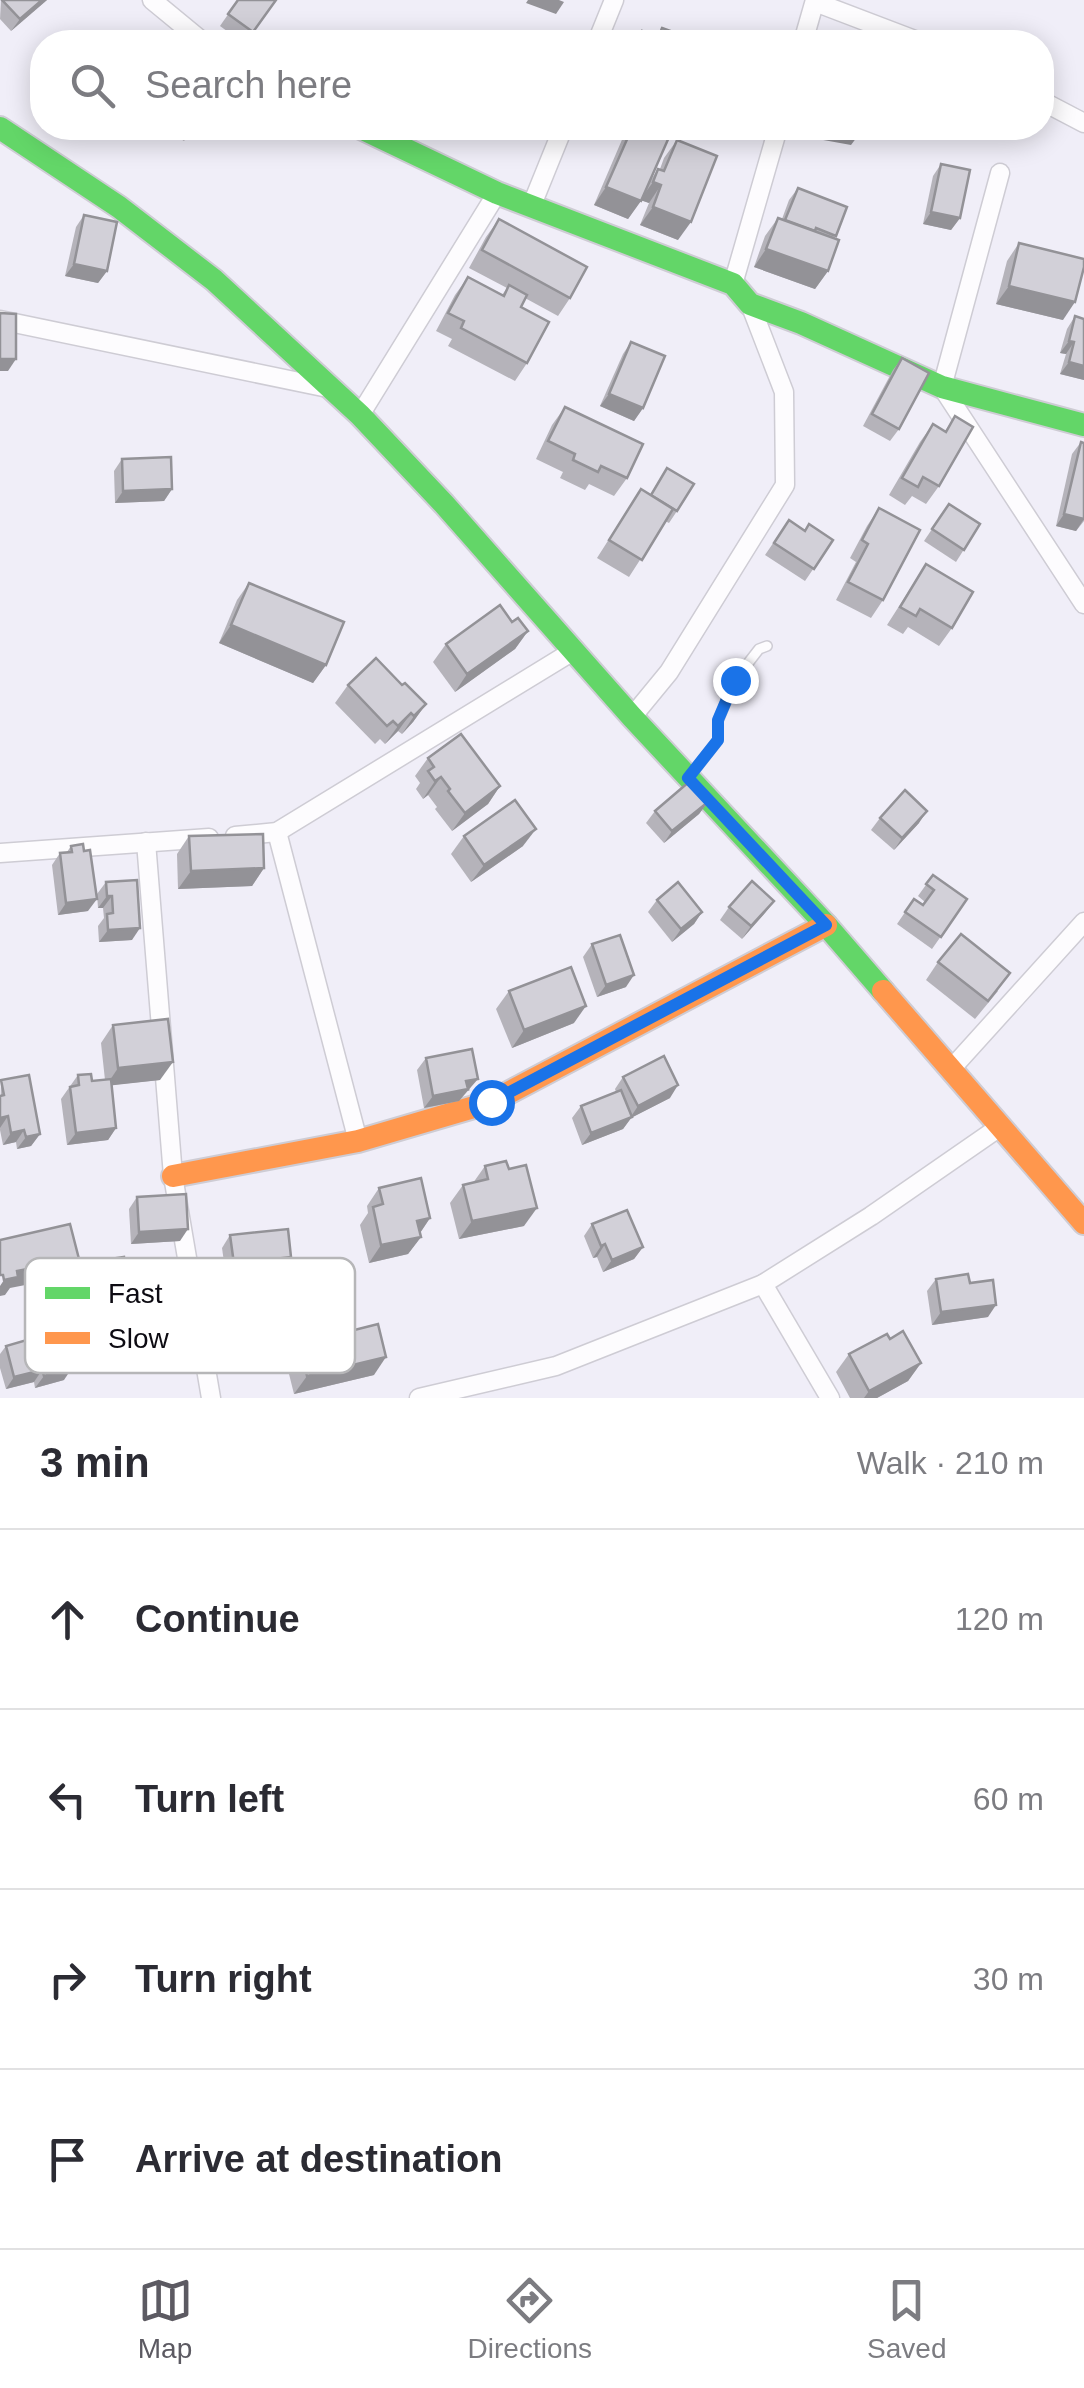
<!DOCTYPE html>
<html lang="en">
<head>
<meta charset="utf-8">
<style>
  :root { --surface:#fff; --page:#f2f2f3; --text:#2b2b33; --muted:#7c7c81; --line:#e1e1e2; --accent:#5c5a62 }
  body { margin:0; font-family:Helvetica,sans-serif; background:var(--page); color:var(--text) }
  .stop { position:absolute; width:30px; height:30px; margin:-22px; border:8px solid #1a73e8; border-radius:50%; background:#fff }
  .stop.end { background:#1a73e8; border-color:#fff; box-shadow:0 2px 10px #0008 }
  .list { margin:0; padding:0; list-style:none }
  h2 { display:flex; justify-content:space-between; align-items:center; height:130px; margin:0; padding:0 40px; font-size:42px }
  h2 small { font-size:32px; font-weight:400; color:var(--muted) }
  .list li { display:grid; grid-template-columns:65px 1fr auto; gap:30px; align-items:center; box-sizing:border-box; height:180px; padding:0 40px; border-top:2px solid var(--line) }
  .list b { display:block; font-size:38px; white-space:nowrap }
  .list em { font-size:32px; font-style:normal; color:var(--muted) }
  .icon { flex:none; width:55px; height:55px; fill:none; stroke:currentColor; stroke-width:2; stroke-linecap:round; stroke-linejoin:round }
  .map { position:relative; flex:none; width:1084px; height:1398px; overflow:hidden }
  .search { position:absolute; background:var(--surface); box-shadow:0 5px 25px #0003; left:30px; right:30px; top:30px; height:110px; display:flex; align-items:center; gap:25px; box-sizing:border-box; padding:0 35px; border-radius:40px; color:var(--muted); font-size:38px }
  .sheet { height:850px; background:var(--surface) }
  nav { display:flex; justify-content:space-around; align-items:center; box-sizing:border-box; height:140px; border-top:2px solid var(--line); background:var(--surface); font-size:28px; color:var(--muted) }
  nav a { display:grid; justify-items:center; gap:5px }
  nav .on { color:var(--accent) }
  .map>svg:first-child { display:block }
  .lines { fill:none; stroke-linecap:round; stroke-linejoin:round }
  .lane-casing { stroke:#ceccd4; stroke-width:12 }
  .street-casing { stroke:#ceccd4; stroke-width:21 }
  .fast-casing { stroke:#ceccd4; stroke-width:26 }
  .slow-casing { stroke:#ceccd4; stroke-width:26 }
  .lane { stroke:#fdfcfe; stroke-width:9 }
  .street { stroke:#fdfcfe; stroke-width:18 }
  .fast { stroke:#63d668; stroke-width:22 }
  .slow { stroke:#ff974d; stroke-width:22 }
  .wall { fill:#b5b3ba }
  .shaded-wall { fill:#939297 }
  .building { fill:#d2d0d8; stroke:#939297; stroke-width:2.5 }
  .route { stroke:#1a73e8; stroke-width:12 }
  .key { fill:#fff; stroke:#b6b6b8; stroke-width:2.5 }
  .key-label { font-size:28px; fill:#0d0b12 }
</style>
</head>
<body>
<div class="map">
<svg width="1084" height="1398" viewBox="0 0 1084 1398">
  <rect width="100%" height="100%" fill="#f0eef8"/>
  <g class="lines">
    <g class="lane-casing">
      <polyline id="lane" points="690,776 718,740 718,721 735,680 759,649 767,646"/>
    </g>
    <g class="street-casing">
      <g id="street">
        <polyline points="152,0 203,42"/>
        <polyline points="815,2 920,42"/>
        <polyline points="597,42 614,0"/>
        <polyline points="803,42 815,0"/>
        <polyline points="1042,101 1084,123"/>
        <polyline points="1000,173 942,387 1084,604"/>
        <polyline points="531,207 563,128"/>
        <polyline points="733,284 778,128"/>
        <polyline points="0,320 328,388"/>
        <polyline points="360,415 497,193"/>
        <polyline points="632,717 669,672 785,485 784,392 750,304"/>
        <polyline points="277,832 358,1141"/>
        <polyline points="235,836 277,832 573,651"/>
        <polyline points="146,842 173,1176 211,1398"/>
        <polyline points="0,853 209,838"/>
        <polyline points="952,1068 1084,922"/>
        <polyline points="763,1284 830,1398"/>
        <polyline points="419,1398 556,1366 763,1284 871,1216 1001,1126"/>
      </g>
    </g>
    <g class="fast-casing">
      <g id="fast">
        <polyline points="0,128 119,207 214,280 360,415 444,504 632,717 826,925 883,991"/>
        <polyline points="361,128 497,193 733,284 750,304 801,323 942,387 1084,425"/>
      </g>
    </g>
    <g class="slow-casing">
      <g id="slow">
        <polyline points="883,991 1084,1223"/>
        <polyline points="173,1176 358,1141 491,1102 826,925"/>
      </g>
    </g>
    <use href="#lane" class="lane"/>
    <use href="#street" class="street"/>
    <use href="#fast" class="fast"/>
    <use href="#slow" class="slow"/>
  </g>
  <g class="wall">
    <polygon points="1,0 47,0 11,31 0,19"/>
    <polygon points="238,0 276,0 245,42 242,42 220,26"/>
    <polygon points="163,128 194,128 184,141"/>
    <polygon points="483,128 507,128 501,136"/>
    <polygon points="627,128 673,128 650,181 658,169 660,169 664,158 677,140 678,240 640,225 649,203 641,200 628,219 594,205"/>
    <polygon points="941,164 960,218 951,230 923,224 933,176"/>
    <polygon points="798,188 835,238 828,271 815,289 754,267 765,236 778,218 782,219 789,200"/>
    <polygon points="84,215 107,271 98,283 65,276 76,227"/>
    <polygon points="499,219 570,298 558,316 525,298 521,307 527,363 515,381 448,346 452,339 436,331 455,295 468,277 502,295 507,288 469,268 486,237"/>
    <polygon points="1019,243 1063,320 996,304 1007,261"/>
    <polygon points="1075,316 1084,319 1084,380 1060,374 1066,354 1060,353 1067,329"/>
    <polygon points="631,342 643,408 634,421 600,406 623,354"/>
    <polygon points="902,358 899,429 890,441 863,426 893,370"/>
    <polygon points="565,407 627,478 614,496 589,484 585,490 560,478 563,472 536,459 552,425"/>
    <polygon points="955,416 939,486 926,504 912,496 905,505 889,495 920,442 933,424 945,431"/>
    <polygon points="1081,442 1084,443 1084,521 1076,531 1056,526 1072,454"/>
    <polygon points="122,459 172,489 164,501 115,503 114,471"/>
    <polygon points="667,468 677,511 669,523 665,521 629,577 597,558 641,489 650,495"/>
    <polygon points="949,504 980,524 956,562 924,541"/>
    <polygon points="879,508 883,600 871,618 836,600 856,562 850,558 867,526"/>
    <polygon points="789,520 805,530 833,540 805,581 765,555"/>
    <polygon points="926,564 952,628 939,646 908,627 903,634 887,625"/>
    <polygon points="249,583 326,665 313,683 219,643 237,600"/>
    <polygon points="512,622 528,631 515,649 455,692 433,662 446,644"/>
    <polygon points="348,685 402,685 426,704 413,722 402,734 398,731 385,744 380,739 375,744 335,703"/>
    <polygon points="428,758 500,786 488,804 452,831 435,809 437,807 428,795 423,799 416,789 420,783 415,776"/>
    <polygon points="708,802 699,814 664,843 646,823 655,811"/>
    <polygon points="880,818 919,823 894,850 871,830"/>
    <polygon points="189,836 264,868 252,886 178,889 177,854"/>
    <polygon points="464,836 523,846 471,882 451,854"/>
    <polygon points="71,846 84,851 88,911 58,915 52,865 60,853 67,852"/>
    <polygon points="933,875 967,899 932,949 897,924 914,899 923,905 925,902 918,896"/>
    <polygon points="106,882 132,940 99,942 98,926 104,918 103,908 98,908 97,894"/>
    <polygon points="657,900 702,912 694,924 672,942 648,912"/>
    <polygon points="774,901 742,939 720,920 729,907"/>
    <polygon points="592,944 626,987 597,997 583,957"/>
    <polygon points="938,962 998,991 975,1019 926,980"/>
    <polygon points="509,991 574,1023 512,1048 496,1009"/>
    <polygon points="113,1025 160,1080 111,1085 116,1128 108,1140 67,1145 61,1099 78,1075 92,1081 105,1080 101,1043"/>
    <polygon points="426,1058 470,1091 466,1091 459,1101 424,1108 417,1070"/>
    <polygon points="623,1077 670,1098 632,1117 623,1129 582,1145 572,1118 581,1106 616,1092 615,1089"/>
    <polygon points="1,1080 40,1134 31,1146 17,1149 16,1142 3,1145 0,1130"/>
    <polygon points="485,1166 524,1226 459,1239 450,1203 463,1185 473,1183"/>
    <polygon points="379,1188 430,1218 420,1233 421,1237 408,1254 369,1263 360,1225 368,1213 367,1206"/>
    <polygon points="137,1197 180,1241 131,1244 129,1209"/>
    <polygon points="592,1224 643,1247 634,1259 603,1272 597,1257 593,1258 584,1236"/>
    <polygon points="230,1235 283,1269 226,1276 222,1248"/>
    <polygon points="90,1262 130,1301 122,1313 88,1318 81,1274"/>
    <polygon points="936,1279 970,1283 988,1317 932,1325 927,1291"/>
    <polygon points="890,1339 921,1363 908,1381 877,1398 850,1398 836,1372 849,1354"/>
    <polygon points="299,1344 374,1375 294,1394 286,1362"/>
    <polygon points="6,1346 64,1380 35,1388 34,1382 6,1389 0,1368 0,1354"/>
  </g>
  <g class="shaded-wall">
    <polygon points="42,0 47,0 11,31 20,19"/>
    <polygon points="528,0 559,0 564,2 556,14 526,3"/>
    <polygon points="795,128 829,128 860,133 851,145 790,134"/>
    <polygon points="653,182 661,185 649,203 640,200"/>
    <polygon points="606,187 641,201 628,219 594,205"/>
    <polygon points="653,207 691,222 678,240 640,225"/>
    <polygon points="931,212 960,218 951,230 923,224"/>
    <polygon points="766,249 828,271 815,289 754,267"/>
    <polygon points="74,264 107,271 98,283 65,276"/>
    <polygon points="1009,286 1075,302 1063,320 996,304"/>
    <polygon points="1069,341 1074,342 1066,354 1060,353"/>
    <polygon points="0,359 16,359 8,371 0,371"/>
    <polygon points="1069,362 1084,366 1084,380 1060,374"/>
    <polygon points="609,394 643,408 634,421 600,406"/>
    <polygon points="172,489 164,501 115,503 123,491"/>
    <polygon points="1064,514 1084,519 1076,531 1056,526"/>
    <polygon points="231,625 326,665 313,683 219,643"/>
    <polygon points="528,631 515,649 455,692 467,674"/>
    <polygon points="426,704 413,722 402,734 414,716"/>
    <polygon points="411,713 398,731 385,744 398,726"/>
    <polygon points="441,777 428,795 423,799 435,781"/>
    <polygon points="500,786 488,804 452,831 465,813"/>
    <polygon points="708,802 699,814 664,843 672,831"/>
    <polygon points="927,811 919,823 894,850 902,838"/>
    <polygon points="536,829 523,846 471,882 484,865"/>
    <polygon points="264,868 252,886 178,889 191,871"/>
    <polygon points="107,896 112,896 103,908 98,908"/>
    <polygon points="97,899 88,911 58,915 66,903"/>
    <polygon points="774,901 765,913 742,939 751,926"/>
    <polygon points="702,912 694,924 672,942 681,929"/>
    <polygon points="140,928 132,940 99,942 108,930"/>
    <polygon points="634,975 626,987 597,997 606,985"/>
    <polygon points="586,1006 574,1023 512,1048 524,1030"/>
    <polygon points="173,1062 160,1080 106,1086 118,1068"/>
    <polygon points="478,1079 459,1101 424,1108 433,1096 466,1081"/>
    <polygon points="678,1085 670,1098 631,1118 623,1129 582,1145 591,1133 630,1118 638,1106"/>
    <polygon points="8,1116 0,1128 0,1118"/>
    <polygon points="116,1128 108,1140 67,1145 76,1133"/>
    <polygon points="24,1130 16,1142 3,1145 11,1133"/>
    <polygon points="40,1134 31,1146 17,1149 26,1137"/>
    <polygon points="537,1208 524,1226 459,1239 472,1221"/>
    <polygon points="430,1218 418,1236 417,1221"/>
    <polygon points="188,1229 180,1241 131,1244 139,1232"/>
    <polygon points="421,1237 408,1254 369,1263 381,1245"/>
    <polygon points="605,1244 597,1257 593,1258 601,1246"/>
    <polygon points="643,1247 634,1259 603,1272 612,1260"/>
    <polygon points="291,1257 283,1269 226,1276 234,1264"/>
    <polygon points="79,1259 66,1277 10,1288 5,1295 0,1296 0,1286 4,1280 17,1271"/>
    <polygon points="130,1301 122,1313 88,1318 96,1306"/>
    <polygon points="996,1305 988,1317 932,1325 941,1312"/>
    <polygon points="386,1357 374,1375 294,1394 307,1376"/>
    <polygon points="921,1363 908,1381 877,1398 864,1398 869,1391"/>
    <polygon points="72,1368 64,1380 35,1388 44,1376"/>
    <polygon points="42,1370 34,1382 6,1389 14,1377"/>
  </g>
  <g class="building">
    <polygon points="2,0 42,0 20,19"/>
    <polygon points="238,0 276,0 253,32 228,14"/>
    <polygon points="662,28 690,38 689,42 637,42 642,31 658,38"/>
    <polygon points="632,128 673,128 641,201 606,187"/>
    <polygon points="829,128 860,128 860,133"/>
    <polygon points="677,140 717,156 691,222 653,207 661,185 653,182 658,169 664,171"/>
    <polygon points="941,164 970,170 960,218 931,212"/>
    <polygon points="798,188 847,207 836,236 816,228 815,231 785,220"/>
    <polygon points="84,215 117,222 107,271 74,264"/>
    <polygon points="778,218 839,240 828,271 766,249"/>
    <polygon points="499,219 587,267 570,298 482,250"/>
    <polygon points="1019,243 1084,259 1084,267 1075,302 1009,286"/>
    <polygon points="468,277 504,296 509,285 527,295 521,307 549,322 527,363 461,328 464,321 448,313"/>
    <polygon points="0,313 16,314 16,359 0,359"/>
    <polygon points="1075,316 1084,319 1084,366 1069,362 1074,342 1069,341"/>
    <polygon points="631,342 665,356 643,408 609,394"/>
    <polygon points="902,358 929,373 899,429 872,414"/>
    <polygon points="565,407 643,444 627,478 601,466 598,472 573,460 575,454 548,441"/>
    <polygon points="955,416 973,427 939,486 923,477 918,487 902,478 933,424 946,432"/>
    <polygon points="1081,442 1084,443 1084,519 1064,514"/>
    <polygon points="171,457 172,489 123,491 122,459"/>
    <polygon points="667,468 694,484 677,511 651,495"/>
    <polygon points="641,489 673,509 642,560 609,540"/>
    <polygon points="949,504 980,524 964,550 932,529"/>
    <polygon points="879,508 920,530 883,600 848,582 868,544 862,540"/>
    <polygon points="789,520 805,531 809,524 833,540 814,569 774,543"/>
    <polygon points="926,564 973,592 952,628 920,609 916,616 900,607"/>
    <polygon points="249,583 344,622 326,665 231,625"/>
    <polygon points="500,605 512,622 518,618 528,631 467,674 446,644"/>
    <polygon points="376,658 402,685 405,683 426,704 414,716 411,713 398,726 393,721 387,726 348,685"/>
    <polygon points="461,734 500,786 465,813 448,791 450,789 441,777 435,781 428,771 434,767 428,758"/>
    <polygon points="690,781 708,802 672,831 655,811"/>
    <polygon points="905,790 927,811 902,838 880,818"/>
    <polygon points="515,800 536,829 484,865 464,836"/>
    <polygon points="263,834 264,868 191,871 189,836"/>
    <polygon points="83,844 84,851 90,850 97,899 66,903 60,853 72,852 71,846"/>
    <polygon points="933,875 967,899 941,937 905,912 914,899 923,905 934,890 926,884"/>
    <polygon points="137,880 140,928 108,930 107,914 113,913 112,896 107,896 106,882"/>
    <polygon points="752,881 774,901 751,926 729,907"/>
    <polygon points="678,882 702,912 681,929 657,900"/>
    <polygon points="961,934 1010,973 988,1001 938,962"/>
    <polygon points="620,935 634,975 606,985 592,944"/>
    <polygon points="571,967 586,1006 524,1030 509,991"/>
    <polygon points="168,1019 173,1062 118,1068 113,1025"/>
    <polygon points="472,1049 478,1079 466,1081 468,1089 433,1096 426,1058"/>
    <polygon points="664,1056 678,1085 638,1106 623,1077"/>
    <polygon points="91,1074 92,1081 111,1079 116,1128 76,1133 70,1087 79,1085 78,1075"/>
    <polygon points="29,1075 40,1134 26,1137 24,1130 11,1133 8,1116 0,1118 0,1096 4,1095 1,1080"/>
    <polygon points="621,1090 632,1117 591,1133 581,1106"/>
    <polygon points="506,1161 509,1169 526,1165 537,1208 472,1221 463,1185 488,1179 485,1166"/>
    <polygon points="421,1178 430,1218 417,1221 421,1237 381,1245 373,1207 383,1204 379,1188"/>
    <polygon points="186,1194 188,1229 139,1232 137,1197"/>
    <polygon points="627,1210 643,1247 612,1260 605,1244 601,1246 592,1224"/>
    <polygon points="70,1224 79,1259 17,1271 18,1277 4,1280 3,1275 0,1275 0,1240"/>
    <polygon points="288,1229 291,1257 234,1264 230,1235"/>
    <polygon points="124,1257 130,1301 96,1306 90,1262"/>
    <polygon points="968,1274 970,1283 993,1280 996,1305 941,1312 936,1279"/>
    <polygon points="378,1324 386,1357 307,1376 299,1344"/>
    <polygon points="61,1330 72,1368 44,1376 42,1370 14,1377 6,1346"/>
    <polygon points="903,1331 921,1363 869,1391 849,1354 887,1334 890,1339"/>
  </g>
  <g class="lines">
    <polyline class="route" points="491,1102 826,925 688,778 718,740 718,720 735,680"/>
  </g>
  <rect x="25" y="1258" width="330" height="115" rx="15" class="key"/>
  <rect x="45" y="1287" width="45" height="12" fill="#63d668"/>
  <rect x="45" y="1332" width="45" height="12" fill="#ff974d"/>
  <g class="key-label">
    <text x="108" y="1303">Fast</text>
    <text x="108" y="1348">Slow</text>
  </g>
</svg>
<div class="stop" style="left:491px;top:1102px"></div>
<div class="stop end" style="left:735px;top:680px"></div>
<div class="search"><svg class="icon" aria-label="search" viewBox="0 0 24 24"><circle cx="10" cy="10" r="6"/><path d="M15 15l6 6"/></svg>Search here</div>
</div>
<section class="sheet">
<h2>3 min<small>Walk · 210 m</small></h2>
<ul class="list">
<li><svg class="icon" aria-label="ahead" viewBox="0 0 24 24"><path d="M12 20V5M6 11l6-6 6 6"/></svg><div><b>Continue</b></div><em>120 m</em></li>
<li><svg class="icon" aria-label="left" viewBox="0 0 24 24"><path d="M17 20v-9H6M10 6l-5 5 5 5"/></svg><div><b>Turn left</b></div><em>60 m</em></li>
<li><svg class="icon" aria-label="right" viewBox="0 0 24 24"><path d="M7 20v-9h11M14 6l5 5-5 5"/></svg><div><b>Turn right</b></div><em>30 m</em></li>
<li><svg class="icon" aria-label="arrive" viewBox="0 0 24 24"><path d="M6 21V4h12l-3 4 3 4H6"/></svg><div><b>Arrive at destination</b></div></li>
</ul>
</section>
<nav>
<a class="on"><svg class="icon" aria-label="map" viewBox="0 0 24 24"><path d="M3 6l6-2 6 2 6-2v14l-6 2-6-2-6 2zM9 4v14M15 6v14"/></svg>Map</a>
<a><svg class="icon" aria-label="directions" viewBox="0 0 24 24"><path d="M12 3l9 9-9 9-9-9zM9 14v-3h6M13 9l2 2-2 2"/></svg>Directions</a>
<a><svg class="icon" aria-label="saved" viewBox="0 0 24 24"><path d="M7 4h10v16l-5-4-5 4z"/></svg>Saved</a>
</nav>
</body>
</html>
